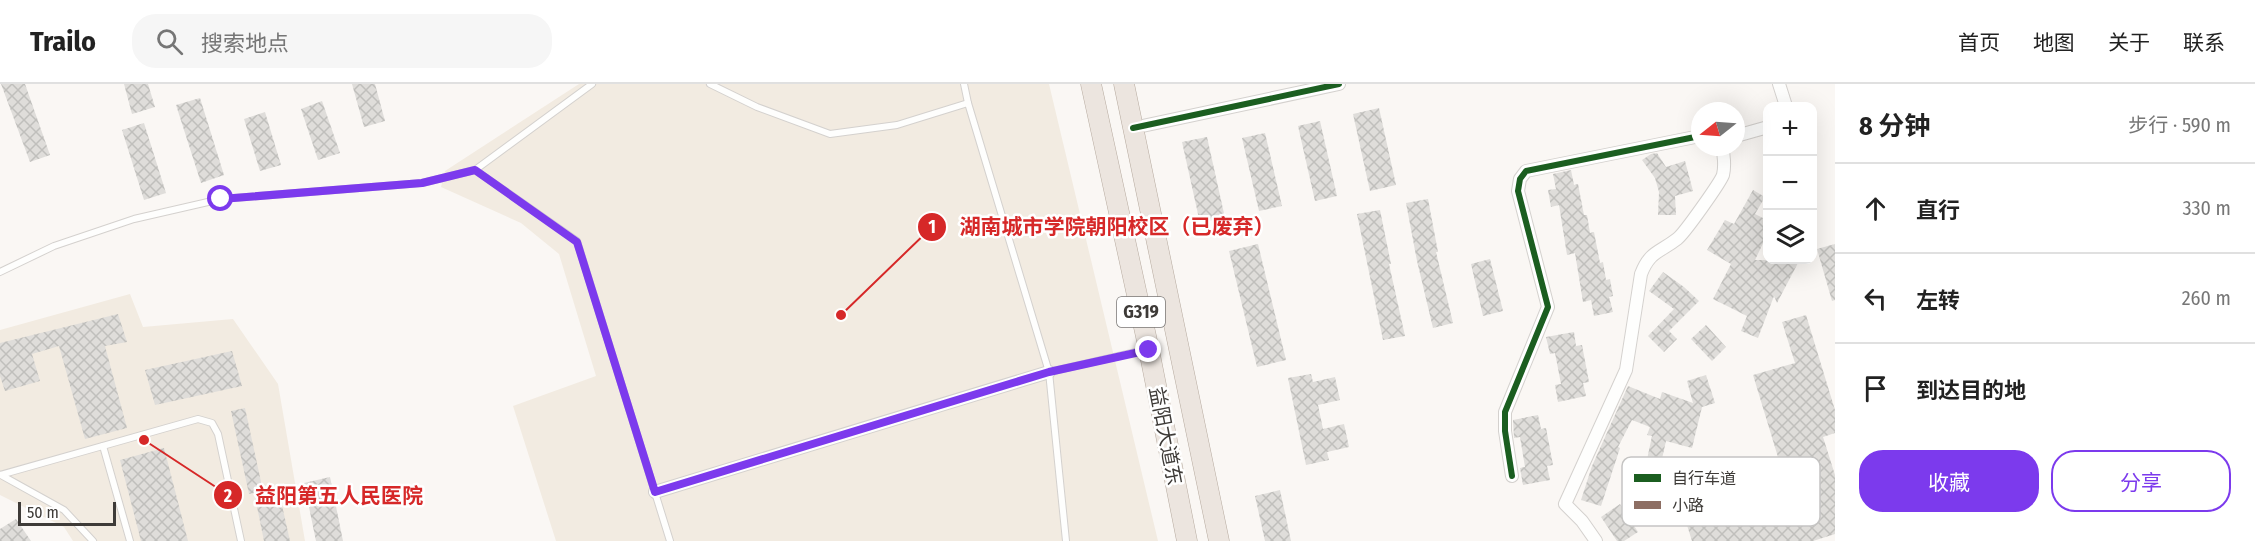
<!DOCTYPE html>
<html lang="zh">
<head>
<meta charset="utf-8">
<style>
  :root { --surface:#fff; --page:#f6f6f6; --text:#222; --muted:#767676; --line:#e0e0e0; --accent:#7c3aed }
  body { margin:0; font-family:"Fira Sans Condensed","Noto Sans SC",sans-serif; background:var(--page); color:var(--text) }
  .controls { position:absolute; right:18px; top:18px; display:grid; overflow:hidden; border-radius:12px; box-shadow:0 6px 24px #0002 }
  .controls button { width:54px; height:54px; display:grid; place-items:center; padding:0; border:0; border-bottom:2px solid var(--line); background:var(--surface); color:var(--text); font:30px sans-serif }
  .compass { position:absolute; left:1691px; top:18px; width:54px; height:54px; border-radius:50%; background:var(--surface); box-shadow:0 6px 24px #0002; rotate:253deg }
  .scale { position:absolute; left:18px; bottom:15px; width:98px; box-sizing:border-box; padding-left:6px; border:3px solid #3e3b38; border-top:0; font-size:16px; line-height:21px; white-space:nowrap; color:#3e3b38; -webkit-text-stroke:4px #fff; paint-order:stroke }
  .stop { position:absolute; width:18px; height:18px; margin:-14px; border:4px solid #7c3aed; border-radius:50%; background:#fff }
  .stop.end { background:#7c3aed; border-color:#fff; box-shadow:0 2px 6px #0008 }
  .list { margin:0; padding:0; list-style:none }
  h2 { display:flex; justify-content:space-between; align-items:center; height:78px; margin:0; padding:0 24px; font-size:26px }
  h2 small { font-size:20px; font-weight:400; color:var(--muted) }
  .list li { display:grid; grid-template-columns:39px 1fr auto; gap:18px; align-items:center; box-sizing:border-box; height:90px; padding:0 24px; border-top:2px solid var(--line) }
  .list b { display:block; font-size:22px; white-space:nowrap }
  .list em { font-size:20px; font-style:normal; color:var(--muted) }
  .actions { display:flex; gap:12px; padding:18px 24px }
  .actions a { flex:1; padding:14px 0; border:2px solid var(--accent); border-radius:24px; text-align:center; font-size:21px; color:var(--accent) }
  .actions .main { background:var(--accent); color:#fff }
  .icon { flex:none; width:33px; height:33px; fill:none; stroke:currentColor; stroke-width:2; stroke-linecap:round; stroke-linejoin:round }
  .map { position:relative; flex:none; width:1835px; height:457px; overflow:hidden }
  header { display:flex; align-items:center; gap:36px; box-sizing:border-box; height:84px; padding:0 30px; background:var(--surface); border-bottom:2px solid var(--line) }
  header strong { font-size:28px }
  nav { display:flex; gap:33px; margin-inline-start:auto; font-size:21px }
  .search { width:420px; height:54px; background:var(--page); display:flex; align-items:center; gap:15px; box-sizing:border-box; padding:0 21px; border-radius:24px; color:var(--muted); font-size:22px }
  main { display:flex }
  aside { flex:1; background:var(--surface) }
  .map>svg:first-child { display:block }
  .built { fill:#f2ebe1 }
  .building { fill:url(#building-cross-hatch) }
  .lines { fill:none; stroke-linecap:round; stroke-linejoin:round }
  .lane-casing { stroke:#d4d1ce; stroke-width:8 }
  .street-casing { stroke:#d4d1ce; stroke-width:14 }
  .primary-casing { stroke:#b6aa9f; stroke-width:21 }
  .lane { stroke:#fefefd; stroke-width:6 }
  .street { stroke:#fefefd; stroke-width:12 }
  .primary { stroke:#ece5df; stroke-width:20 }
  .quiet { stroke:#8d6e63; stroke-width:4.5; stroke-dasharray:9 4.5; stroke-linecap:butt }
  .cycleway-casing { stroke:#fff; stroke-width:10 }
  .cycleway { stroke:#1b5e20; stroke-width:6 }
  .route { stroke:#7c3aed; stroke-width:8 }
  .labels { text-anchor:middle; stroke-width:5; stroke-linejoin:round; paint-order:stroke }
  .shield { fill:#fff; stroke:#787674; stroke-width:1.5 }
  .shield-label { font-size:18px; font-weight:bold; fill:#3e3b38 }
  .street-label { font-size:20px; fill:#3e3b38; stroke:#fff }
  .key { fill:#fff; stroke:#c5c4c3; stroke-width:1.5 }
  .key-label { font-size:16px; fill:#3e3b38 }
  .leader { fill:none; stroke:#d62828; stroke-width:2 }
  .callout-dot { fill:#d62828; stroke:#fff; stroke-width:2 }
  .mark-label { font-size:18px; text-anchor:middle; font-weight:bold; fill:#fff }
  .callout-label { font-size:21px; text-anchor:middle; font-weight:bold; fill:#d62828; stroke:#fff; stroke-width:5; stroke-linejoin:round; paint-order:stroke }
</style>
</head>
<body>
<header>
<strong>Trailo</strong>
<div class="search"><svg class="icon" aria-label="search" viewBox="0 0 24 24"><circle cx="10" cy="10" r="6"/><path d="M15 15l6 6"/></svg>搜索地点</div>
<nav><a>首页</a><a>地图</a><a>关于</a><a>联系</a></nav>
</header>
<main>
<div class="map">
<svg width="1835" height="457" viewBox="0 0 1835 457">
  <defs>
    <pattern id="building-cross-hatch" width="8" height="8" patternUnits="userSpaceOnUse" patternTransform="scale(1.5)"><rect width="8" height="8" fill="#dfddda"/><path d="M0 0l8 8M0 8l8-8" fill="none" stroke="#c0bfbc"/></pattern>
  </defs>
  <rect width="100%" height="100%" fill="#faf7f4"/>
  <g class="built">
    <polygon points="579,0 1049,0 1158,457 556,457 513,322 596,292 559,170 521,139 441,103 445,87"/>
    <polygon points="130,210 143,243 233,235 278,300 305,457 73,457 64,443 0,411 0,246"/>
  </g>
  <g class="building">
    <polygon points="1,0 25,0 50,71 30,78"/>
    <polygon points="124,0 148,0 155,23 132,30"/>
    <polygon points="352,0 375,0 385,37 364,43"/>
    <polygon points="200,14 224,91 201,99 176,21"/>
    <polygon points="322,17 340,69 318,76 301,25"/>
    <polygon points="1379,24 1396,101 1370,107 1353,30"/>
    <polygon points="265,28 281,81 260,87 244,35"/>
    <polygon points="1320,37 1337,112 1315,117 1298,42"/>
    <polygon points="144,39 166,109 144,116 122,46"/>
    <polygon points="1265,49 1282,122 1259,127 1242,54"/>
    <polygon points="1207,53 1225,134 1200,139 1182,58"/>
    <polygon points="1657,69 1666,83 1685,77 1693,107 1675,112 1676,131 1658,131 1659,108 1655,94 1642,76 1651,70"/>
    <polygon points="1571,86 1574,101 1578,100 1584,131 1587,131 1590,149 1594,148 1600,179 1603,178 1606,196 1610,195 1613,212 1609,213 1613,228 1594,232 1591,216 1583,218 1575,169 1567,171 1559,121 1551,123 1548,106 1556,105 1553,90"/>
    <polygon points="1753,106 1765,113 1755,130 1767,136 1767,151 1755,176 1792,176 1798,179 1777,219 1774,212 1758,254 1741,247 1747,232 1713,215 1731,180 1707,166 1725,136 1734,140"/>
    <polygon points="1428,115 1438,168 1436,168 1453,239 1433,244 1417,177 1406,119"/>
    <polygon points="1380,126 1391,180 1389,180 1405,252 1383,256 1357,130"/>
    <polygon points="1258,160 1286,276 1257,283 1229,167"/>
    <polygon points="1835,160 1835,216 1832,217 1817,165"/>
    <polygon points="1490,175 1503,227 1483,232 1471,180"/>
    <polygon points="1663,188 1684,203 1699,217 1669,247 1677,255 1664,268 1648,252 1674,225 1649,207"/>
    <polygon points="118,230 127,258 105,262 127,344 85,355 59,262 32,270 40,297 5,307 0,292 0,259"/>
    <polygon points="1806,231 1835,326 1835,349 1823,353 1835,391 1835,450 1813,457 1692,457 1679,416 1781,383 1753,291 1795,279 1782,238"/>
    <polygon points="1706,241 1726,263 1712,277 1691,255"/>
    <polygon points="1574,248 1576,262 1582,261 1589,298 1583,299 1586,312 1558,318 1555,301 1561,300 1555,269 1550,270 1546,253"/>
    <polygon points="232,267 242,302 155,321 145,286"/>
    <polygon points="1311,290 1313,298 1335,293 1340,316 1318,321 1323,345 1344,340 1349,363 1327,368 1329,376 1306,381 1288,294"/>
    <polygon points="1706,291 1715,319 1702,323 1692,364 1666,357 1659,388 1645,385 1652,352 1647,351 1650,343 1632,336 1618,363 1620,364 1601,422 1581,416 1592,382 1628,302 1660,315 1662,308 1693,319 1687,297"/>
    <polygon points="245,324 263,407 249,410 231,327"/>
    <polygon points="1538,331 1541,345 1546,344 1553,381 1547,382 1550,396 1523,401 1520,384 1525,383 1520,353 1514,354 1513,336"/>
    <polygon points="164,364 188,457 141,457 120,376"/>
    <polygon points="330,393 343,457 316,457 304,399"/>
    <polygon points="1280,406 1291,457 1265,457 1255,412"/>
    <polygon points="279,408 290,457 264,457 255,413"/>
    <polygon points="1620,420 1638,448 1624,457 1617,457 1601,433"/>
    <polygon points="16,435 31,457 0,457 0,445"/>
  </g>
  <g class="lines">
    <g class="lane-casing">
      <g id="lane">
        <polyline points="592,0 475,86 577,157 670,457"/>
        <polyline points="710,0 757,23 830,50 897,41 968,19"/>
        <polyline points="964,0 968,19 1049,288 1145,266"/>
        <polyline points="0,188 54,162 134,135 221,115 422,99 475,86"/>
        <polyline points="1049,288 1066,457"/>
        <polyline points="103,362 130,457"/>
        <polyline points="0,391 198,335 212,339 218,350 241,457"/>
        <polyline points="1,391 64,426 93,457"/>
      </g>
    </g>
    <g class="street-casing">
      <g id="street">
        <polyline points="1779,0 1786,22"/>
        <polyline points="1133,44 1339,0"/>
        <polyline points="1736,52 1768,43"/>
        <polyline points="1512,392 1505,347 1505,328 1548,223 1518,107 1520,95 1526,87 1700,52"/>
        <polyline points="655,408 1049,288"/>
        <path d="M1596 457 1582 437 1565 420 1626 286 1641 190C1650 167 1659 169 1677 155 1684 150 1720 99 1723 91 1725 83 1724 70 1722 63"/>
      </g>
    </g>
    <g class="primary-casing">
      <g id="primary">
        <polyline points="1091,0 1149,266 1187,457"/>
        <polyline points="1124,0 1219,457"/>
      </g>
    </g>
    <use href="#lane" class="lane"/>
    <use href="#street" class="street"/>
    <use href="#primary" class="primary"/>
    <polyline class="quiet" points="655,408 1049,288"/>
    <g class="cycleway-casing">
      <g id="cycleway">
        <polyline points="1133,44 1339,0"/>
        <polyline points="1512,392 1505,347 1505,328 1548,223 1518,107 1520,95 1526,87 1700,52"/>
      </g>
    </g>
    <use href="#cycleway" class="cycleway"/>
  </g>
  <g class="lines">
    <polyline class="route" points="221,115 422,99 475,86 577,158 655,408 1049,288 1149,266"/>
  </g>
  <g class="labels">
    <rect class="shield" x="1117" y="213" width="48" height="30" rx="4.5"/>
    <g class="shield-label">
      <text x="1141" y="234">G319</text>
    </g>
    <g class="street-label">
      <text transform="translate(1166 352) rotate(79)" y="7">益阳大道东</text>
    </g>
  </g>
  <rect x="1622" y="373" width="198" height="69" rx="9" class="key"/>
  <rect x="1634" y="390" width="27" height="8" fill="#1b5e20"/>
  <rect x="1634" y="417" width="27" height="8" fill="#8d6e63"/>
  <g class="key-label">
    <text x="1672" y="400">自行车道</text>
    <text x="1672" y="427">小路</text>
  </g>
  <path class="leader" d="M841 231L932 143M144 356L228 411"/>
  <g class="callout-dot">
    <circle cx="841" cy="231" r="6"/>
    <circle cx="144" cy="356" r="6"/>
    <circle cx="932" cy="143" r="15"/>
    <circle cx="228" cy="411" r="15"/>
  </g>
  <g class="mark-label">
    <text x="932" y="149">1</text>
    <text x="228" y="418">2</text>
  </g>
  <g class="callout-label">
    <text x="1117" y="150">湖南城市学院朝阳校区（已废弃）</text>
    <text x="339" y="419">益阳第五人民医院</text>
  </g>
</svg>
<div class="controls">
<button>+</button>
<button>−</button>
<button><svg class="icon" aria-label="layers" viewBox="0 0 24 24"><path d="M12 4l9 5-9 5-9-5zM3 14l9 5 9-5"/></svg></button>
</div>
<svg class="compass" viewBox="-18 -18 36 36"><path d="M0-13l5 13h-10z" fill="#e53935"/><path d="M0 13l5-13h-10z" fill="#767676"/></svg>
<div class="scale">50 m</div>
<div class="stop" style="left:221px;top:115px"></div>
<div class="stop end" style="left:1149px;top:266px"></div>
</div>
<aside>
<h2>8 分钟<small>步行 · 590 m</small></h2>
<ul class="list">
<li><svg class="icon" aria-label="ahead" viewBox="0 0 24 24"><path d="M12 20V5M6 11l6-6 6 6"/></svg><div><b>直行</b></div><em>330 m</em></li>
<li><svg class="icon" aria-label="left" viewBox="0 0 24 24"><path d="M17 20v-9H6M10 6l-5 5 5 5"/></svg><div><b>左转</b></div><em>260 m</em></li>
<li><svg class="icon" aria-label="arrive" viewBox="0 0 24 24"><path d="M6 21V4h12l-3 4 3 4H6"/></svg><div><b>到达目的地</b></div></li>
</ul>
<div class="actions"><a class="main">收藏</a><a>分享</a></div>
</aside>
</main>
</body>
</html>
